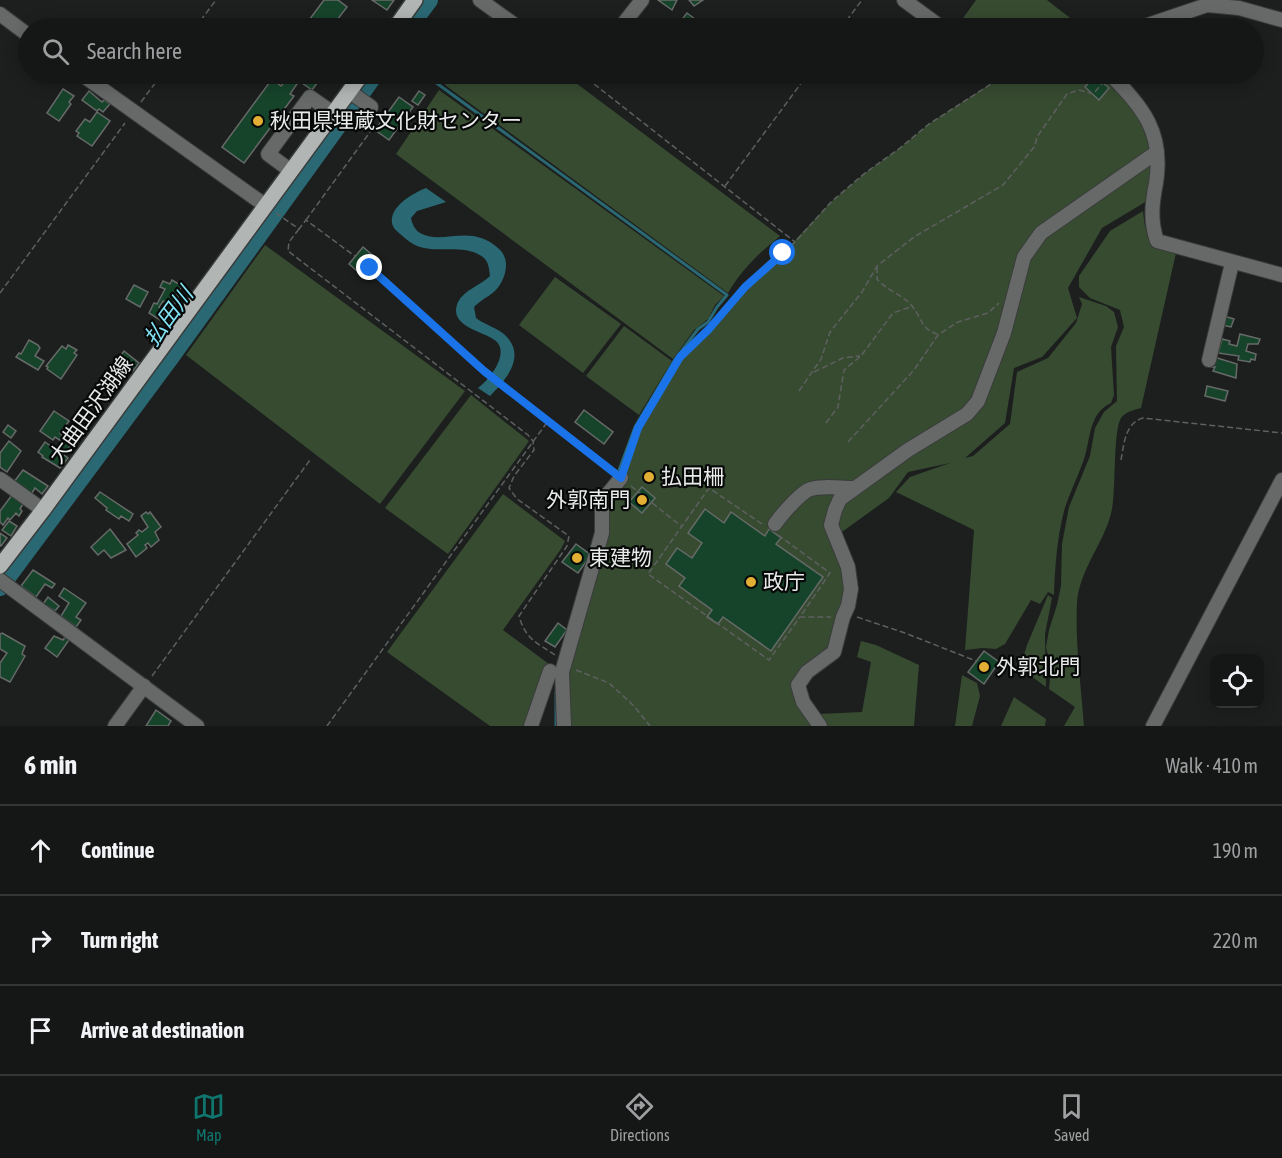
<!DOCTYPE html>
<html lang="en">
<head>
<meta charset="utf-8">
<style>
  :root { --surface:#151716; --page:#222423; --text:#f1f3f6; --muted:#9d9fa1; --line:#343635; --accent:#0f766e }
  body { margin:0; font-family:"Asap Condensed","Noto Sans JP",sans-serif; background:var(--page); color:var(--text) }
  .controls { position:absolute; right:18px; bottom:18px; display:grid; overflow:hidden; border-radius:12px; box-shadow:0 3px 15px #0003 }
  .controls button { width:54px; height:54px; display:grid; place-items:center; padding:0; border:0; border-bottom:2px solid var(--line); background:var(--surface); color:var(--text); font:30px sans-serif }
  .stop { position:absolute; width:18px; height:18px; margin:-14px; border:4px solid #1a73e8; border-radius:50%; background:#fff }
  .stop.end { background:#1a73e8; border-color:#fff; box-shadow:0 2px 6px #0008 }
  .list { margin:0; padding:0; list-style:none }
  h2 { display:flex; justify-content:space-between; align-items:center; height:78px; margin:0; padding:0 24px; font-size:26px }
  h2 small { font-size:20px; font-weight:400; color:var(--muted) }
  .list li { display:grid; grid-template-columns:39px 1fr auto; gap:18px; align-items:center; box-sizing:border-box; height:90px; padding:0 24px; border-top:2px solid var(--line) }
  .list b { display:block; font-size:22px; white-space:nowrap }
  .list em { font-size:20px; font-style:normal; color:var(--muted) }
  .icon { flex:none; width:33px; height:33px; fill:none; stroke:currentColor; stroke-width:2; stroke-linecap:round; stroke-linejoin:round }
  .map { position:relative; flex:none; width:1282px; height:726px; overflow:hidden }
  .search { position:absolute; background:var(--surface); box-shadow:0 3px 15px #0003; left:18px; right:18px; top:18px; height:66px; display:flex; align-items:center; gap:15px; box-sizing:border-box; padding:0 21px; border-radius:33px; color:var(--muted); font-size:22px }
  .sheet { height:348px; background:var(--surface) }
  nav { display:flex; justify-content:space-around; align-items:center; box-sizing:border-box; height:84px; border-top:2px solid var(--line); background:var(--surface); font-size:16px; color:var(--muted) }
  nav a { display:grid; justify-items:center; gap:3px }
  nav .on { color:var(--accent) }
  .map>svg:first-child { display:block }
  .green { fill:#374b31 }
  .water { fill:#2a6974 }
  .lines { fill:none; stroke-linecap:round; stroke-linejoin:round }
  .stream { stroke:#2a6974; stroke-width:3 }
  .river { stroke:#2a6974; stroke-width:18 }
  .building { fill:#16442b; stroke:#676a68; stroke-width:1.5 }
  .minor-casing { stroke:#393c3b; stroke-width:16 }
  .major-casing { stroke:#393c3b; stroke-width:18 }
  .path { stroke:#5d605f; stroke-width:1.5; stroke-dasharray:6 3; stroke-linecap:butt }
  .minor { stroke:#676968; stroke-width:14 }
  .major { stroke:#b1b5b4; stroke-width:15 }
  .route { stroke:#1a73e8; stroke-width:8 }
  .poi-dot { fill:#e2af34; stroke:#070908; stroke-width:2 }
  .labels { text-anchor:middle; stroke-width:4.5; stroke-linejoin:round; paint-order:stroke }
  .poi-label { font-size:21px; fill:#e9ebeb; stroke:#070908; text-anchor:start }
  .street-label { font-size:21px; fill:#e9ebeb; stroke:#070908 }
  .water-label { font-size:22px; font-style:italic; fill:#82e4f6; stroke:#070908 }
</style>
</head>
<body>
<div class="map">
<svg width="1282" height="726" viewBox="0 0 1282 726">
  <rect width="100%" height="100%" fill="#1c1f1e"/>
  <g class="green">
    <polygon points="976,0 1047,0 1083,28 956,28"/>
    <polygon points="489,17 504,28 480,28"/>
    <path d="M436 74H564L780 236C759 253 742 269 728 293L445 85 447 82Z"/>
    <path d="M1016 74H1110L1150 122 1152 198 1102 228 1068 288 1077 318 1042 357 1014 368 1005 423 965 458 973 456 1010 424 1017 372 1048 358 1076 323 1082 304 1079 297 1106 306 1114 312 1118 327 1111 347 1114 395 1111 403C1088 414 1091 439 1084 459 1078 477 1069 494 1064 511 1057 539 1055 566 1054 595L1048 592 1040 604 1031 600 1005 644 996 649 983 648 965 650 974 530 896 492 910 477 950 463 908 472 889 498 835 537 848 567 834 652 798 685 820 726H564L562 672 602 533V501L621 478 638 428 680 357 709 329 745 287 783 253 831 202 865 173 900 148 929 124 987 86Z"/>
    <polygon points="439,90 724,296 715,305 708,319 694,330 673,359 396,154"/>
    <path d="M1143 211C1146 240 1149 242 1176 253L1141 408C1134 410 1125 412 1121 418 1113 431 1116 489 1112 509 1106 541 1079 569 1077 603 1075 644 1081 685 1084 726H1064L1075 707 1049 689 1051 668 1046 647 1049 630 1057 605 1061 586 1062 544 1069 507 1090 456 1095 428 1104 412 1117 401 1116 346 1124 327 1120 310 1090 298 1079 287V276L1110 231Z"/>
    <polygon points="265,245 465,391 380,504 186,355"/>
    <polygon points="555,277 621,324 583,373 519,325"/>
    <polygon points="624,326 672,361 639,415 586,376"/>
    <polygon points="471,395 529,441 448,554 385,508"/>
    <polygon points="503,494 565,541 561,549 503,630 549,664 526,726 490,726 387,652"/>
    <polygon points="1048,595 1052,598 1045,634 1046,687 1020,668 1027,645"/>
    <polygon points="861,641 876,645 919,665 914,726 826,726 819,714 862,712 871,662 857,657"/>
    <polygon points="962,675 977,683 980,696 972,726 955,726"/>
    <polygon points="1014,697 1046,719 1045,726 1001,726"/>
  </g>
  <path class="water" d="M426 188 446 202 417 211 411 218C412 224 415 230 420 233 443 246 471 222 499 249 509 258 507 272 501 283 495 295 482 298 474 307L476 318C485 325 496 327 505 335 527 356 506 380 490 396L478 388C489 380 510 354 496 341 485 331 447 327 458 302 464 290 481 285 490 276 489 269 489 263 484 258 465 242 435 255 415 245 409 242 404 237 399 233 394 229 391 225 392 218 395 203 414 193 426 188Z"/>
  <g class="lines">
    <g class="stream">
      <polyline points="424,74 727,295 717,307 708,322 698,329 674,361 635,427 618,473"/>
      <polyline points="556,726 556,692"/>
    </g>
    <g class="river">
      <polyline points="408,28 429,0"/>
      <polyline points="0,587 170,358 375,74"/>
    </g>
  </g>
  <g class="building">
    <polygon points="324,0 338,0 347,7 331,28 312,28 306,24"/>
    <polygon points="372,0 394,0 387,10"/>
    <polygon points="658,0 677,0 672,10"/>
    <polygon points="689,0 703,0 694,6"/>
    <polygon points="687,13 695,19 691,23 695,26 693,28 683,27 687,21 683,18"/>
    <polygon points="288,74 324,74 312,90 299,81 290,94 294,96 244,163 222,147 272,79 281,86 290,75"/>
    <polygon points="1095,76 1109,88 1099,100 1085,87"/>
    <polygon points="63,89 74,96 69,102 71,104 59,121 47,113"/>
    <polygon points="89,91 102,102 104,100 110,104 103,112 99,109 97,111 82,100"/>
    <polygon points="419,91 425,95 418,105 412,101"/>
    <polygon points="399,97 413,107 389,140 375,130"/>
    <polygon points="97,112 110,121 92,146 77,136 79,133 76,131 85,119 90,122"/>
    <polygon points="363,247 377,259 363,276 349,264"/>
    <polygon points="172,280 182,286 177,295 179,296 175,304 172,302 170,305 163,301 159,307 165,311 160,320 149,313 154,303 157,304 165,289 160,287 163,281 170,284"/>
    <polygon points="134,285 148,292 140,307 126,299"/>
    <polygon points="1224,316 1234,319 1231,327 1221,325"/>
    <polygon points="1240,334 1260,339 1258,344 1248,344 1246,351 1256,354 1255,360 1251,359 1250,362 1238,360 1239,356 1218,353 1222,339 1230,341 1229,344 1237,346"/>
    <polygon points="29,340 38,345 40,348 35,356 44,361 38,370 16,357 19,353 21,354"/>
    <polygon points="68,345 77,350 74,353 77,355 61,379 47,369 48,367 46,366 62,346 66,349"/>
    <polygon points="124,351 139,363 133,371 127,367 120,373 112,367"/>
    <polygon points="1214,357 1237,364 1236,378 1213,371 1215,367 1212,367"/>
    <polygon points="1207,386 1228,391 1225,401 1205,396"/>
    <polygon points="584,410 613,432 604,444 575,422"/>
    <polygon points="54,411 69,421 60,433 65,439 66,437 73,442 66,452 59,447 63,442 55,437 53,440 40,431"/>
    <polygon points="8,425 16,431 11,438 3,432"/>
    <polygon points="9,441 21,451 7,472 0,467 0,453"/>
    <polygon points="45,442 68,458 60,468 42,457 43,456 38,452"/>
    <polygon points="23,470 48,486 42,494 35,488 30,496 14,482"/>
    <polygon points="642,487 655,498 642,513 629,502"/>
    <polygon points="100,492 133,514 129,521 121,516 119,519 106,510 107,508 95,498"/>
    <polygon points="12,495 23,504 20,509 22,511 19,516 16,513 10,520 8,518 3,525 0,522 0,511"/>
    <polygon points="705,509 724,523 731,512 765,536 769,529 781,538 776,544 823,577 771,651 723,617 718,624 707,617 712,610 679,586 685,578 666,564 677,548 692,558 702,543 688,533"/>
    <polygon points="146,512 148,514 150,512 161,527 155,532 159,540 151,547 148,543 145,545 147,548 136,557 127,544 138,535 136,533 139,530 142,532 148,527 141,516"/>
    <polygon points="9,521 17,526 11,536 2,530"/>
    <polygon points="110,529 126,550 111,558 104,550 98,555 91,547"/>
    <polygon points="0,533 7,538 1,546 0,546"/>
    <polygon points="576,544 591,555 578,573 562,562"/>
    <polygon points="33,570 55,584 52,588 45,584 36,597 21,586"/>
    <polygon points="64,588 86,603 76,617 81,620 76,627 61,616 69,603 59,596"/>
    <polygon points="48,597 59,606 55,611 43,604"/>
    <polygon points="558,623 567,630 555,647 545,641"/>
    <polygon points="2,633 25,646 22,654 25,656 10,682 0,677 0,663 7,653 0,649 0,634"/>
    <polygon points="54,636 63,640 65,637 69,640 57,657 45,648"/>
    <polygon points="984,651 999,662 984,684 968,672"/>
    <polygon points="156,710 171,721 168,726 146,726"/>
  </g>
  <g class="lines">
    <g class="minor-casing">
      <g id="minor">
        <polyline points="480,0 519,28"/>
        <polyline points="904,0 942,28"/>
        <polyline points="0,14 28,35"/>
        <polyline points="620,28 642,0"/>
        <polyline points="1139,28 1207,5 1239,8 1282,20"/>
        <polyline points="81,74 266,206"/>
        <polyline points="580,74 584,76 586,74"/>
        <polyline points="1002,74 1005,76 1012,74"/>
        <path d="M1110 74C1143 108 1164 132 1156 183 1152 203 1150 221 1157 241L1282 275"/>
        <polyline points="349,91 371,107"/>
        <polyline points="291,171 268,154 310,97 333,113"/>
        <polyline points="1209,360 1232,263"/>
        <polyline points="0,479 43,510"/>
        <path d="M775 524C782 514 798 496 808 490 819 485 843 488 855 488"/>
        <polyline points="0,580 197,726"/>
        <polyline points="115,726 144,686"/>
        <polyline points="531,726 550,671"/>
        <polyline points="564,726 562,672 602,533 602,501 621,478"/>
        <polyline points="820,726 803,702 798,685 807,672 834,652 843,617 848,606 851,589 848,567 831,525 835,510 840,499 908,450 967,414 978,401 1004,333 1024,257 1041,233 1157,152"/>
        <polyline points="1153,726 1282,480"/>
      </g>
    </g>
    <g class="major-casing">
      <g id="major">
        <polyline points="395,28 415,0"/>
        <polyline points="0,566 43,510 362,74"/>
      </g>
    </g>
    <g class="path">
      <polyline points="195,28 216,0"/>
      <polyline points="841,28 862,0"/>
      <polyline points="594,84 795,242"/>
      <polyline points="141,102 162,74"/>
      <polyline points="725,186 808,74"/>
      <polyline points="276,213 299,229 306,220 356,257"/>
      <polyline points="306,220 370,132"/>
      <path d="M299 229 289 242 288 251 528 435 533 441 534 450 514 476 509 488 517 499 569 536 567 546 519 616C526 640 536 642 555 655"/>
      <path d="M877 267V279C887 291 902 294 912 306 923 319 920 328 937 334"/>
      <polyline points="370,268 484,371 611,469"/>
      <polyline points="0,293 125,123"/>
      <polyline points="814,372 843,358 860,356"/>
      <polyline points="799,391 821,359 830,332 862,292 877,266 914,237 1003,185 1035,146 1037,137 1067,94 1079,90 1093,94 1102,84"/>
      <polyline points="826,423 838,407 844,370 861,356 893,313 913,306"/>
      <polyline points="848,442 914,370 938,335 958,322 988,313 999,303"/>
      <path d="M1121 460C1124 444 1125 423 1143 418L1282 433"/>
      <polyline points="625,465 638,428 680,357 709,329 745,287 795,242 831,202 865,173 900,148 929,124 994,82"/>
      <polyline points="631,486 681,526"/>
      <polyline points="762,524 709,488 648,574 769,660 800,617"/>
      <polyline points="778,535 830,573 800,617 831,617"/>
      <polyline points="857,617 905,633 976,661"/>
      <polyline points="576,670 609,683 634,706 650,726"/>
      <polyline points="152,676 310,460"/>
      <polyline points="327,726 548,421"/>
    </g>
    <use href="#minor" class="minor"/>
    <use href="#major" class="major"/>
  </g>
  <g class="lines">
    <polyline class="route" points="370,268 484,371 621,478 638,428 680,357 709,329 745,287 783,253"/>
  </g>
  <g class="poi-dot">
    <circle cx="258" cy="121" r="6"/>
    <circle cx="649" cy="477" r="6"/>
    <circle cx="642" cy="500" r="6"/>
    <circle cx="577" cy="558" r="6"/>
    <circle cx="751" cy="582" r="6"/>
    <circle cx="984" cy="667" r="6"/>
  </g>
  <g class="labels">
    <g class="poi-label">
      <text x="270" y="128">秋田県埋蔵文化財センター</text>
      <text x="661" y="484">払田柵</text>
      <text x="630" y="507" text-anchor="end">外郭南門</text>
      <text x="589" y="565">東建物</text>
      <text x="763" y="589">政庁</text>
      <text x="996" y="674">外郭北門</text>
    </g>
    <g class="street-label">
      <text transform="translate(91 410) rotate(-54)" y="7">大曲田沢湖線</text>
    </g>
    <g class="water-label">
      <text transform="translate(168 316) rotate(-54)" y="8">払田川</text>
    </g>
  </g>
</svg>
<div class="controls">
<button><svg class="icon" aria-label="locate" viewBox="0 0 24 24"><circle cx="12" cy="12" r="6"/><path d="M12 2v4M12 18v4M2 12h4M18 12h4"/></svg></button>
</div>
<div class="stop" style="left:783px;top:253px"></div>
<div class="stop end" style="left:370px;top:268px"></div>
<div class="search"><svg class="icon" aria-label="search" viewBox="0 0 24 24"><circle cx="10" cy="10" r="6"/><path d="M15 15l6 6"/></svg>Search here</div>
</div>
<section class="sheet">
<h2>6 min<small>Walk · 410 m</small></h2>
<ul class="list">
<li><svg class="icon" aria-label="ahead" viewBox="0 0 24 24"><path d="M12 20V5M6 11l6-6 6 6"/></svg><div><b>Continue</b></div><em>190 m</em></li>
<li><svg class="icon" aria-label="right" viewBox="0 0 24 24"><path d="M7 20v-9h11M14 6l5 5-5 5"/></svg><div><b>Turn right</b></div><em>220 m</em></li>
<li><svg class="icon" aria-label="arrive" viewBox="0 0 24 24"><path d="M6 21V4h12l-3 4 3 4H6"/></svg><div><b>Arrive at destination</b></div></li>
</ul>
</section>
<nav>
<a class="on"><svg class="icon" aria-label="map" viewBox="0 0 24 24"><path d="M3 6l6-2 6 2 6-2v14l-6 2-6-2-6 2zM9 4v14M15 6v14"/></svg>Map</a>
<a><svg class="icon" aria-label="directions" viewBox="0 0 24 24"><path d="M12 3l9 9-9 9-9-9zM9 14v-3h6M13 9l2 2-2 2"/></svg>Directions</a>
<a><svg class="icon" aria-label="saved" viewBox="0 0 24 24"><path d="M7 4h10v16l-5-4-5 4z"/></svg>Saved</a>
</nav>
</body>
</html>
